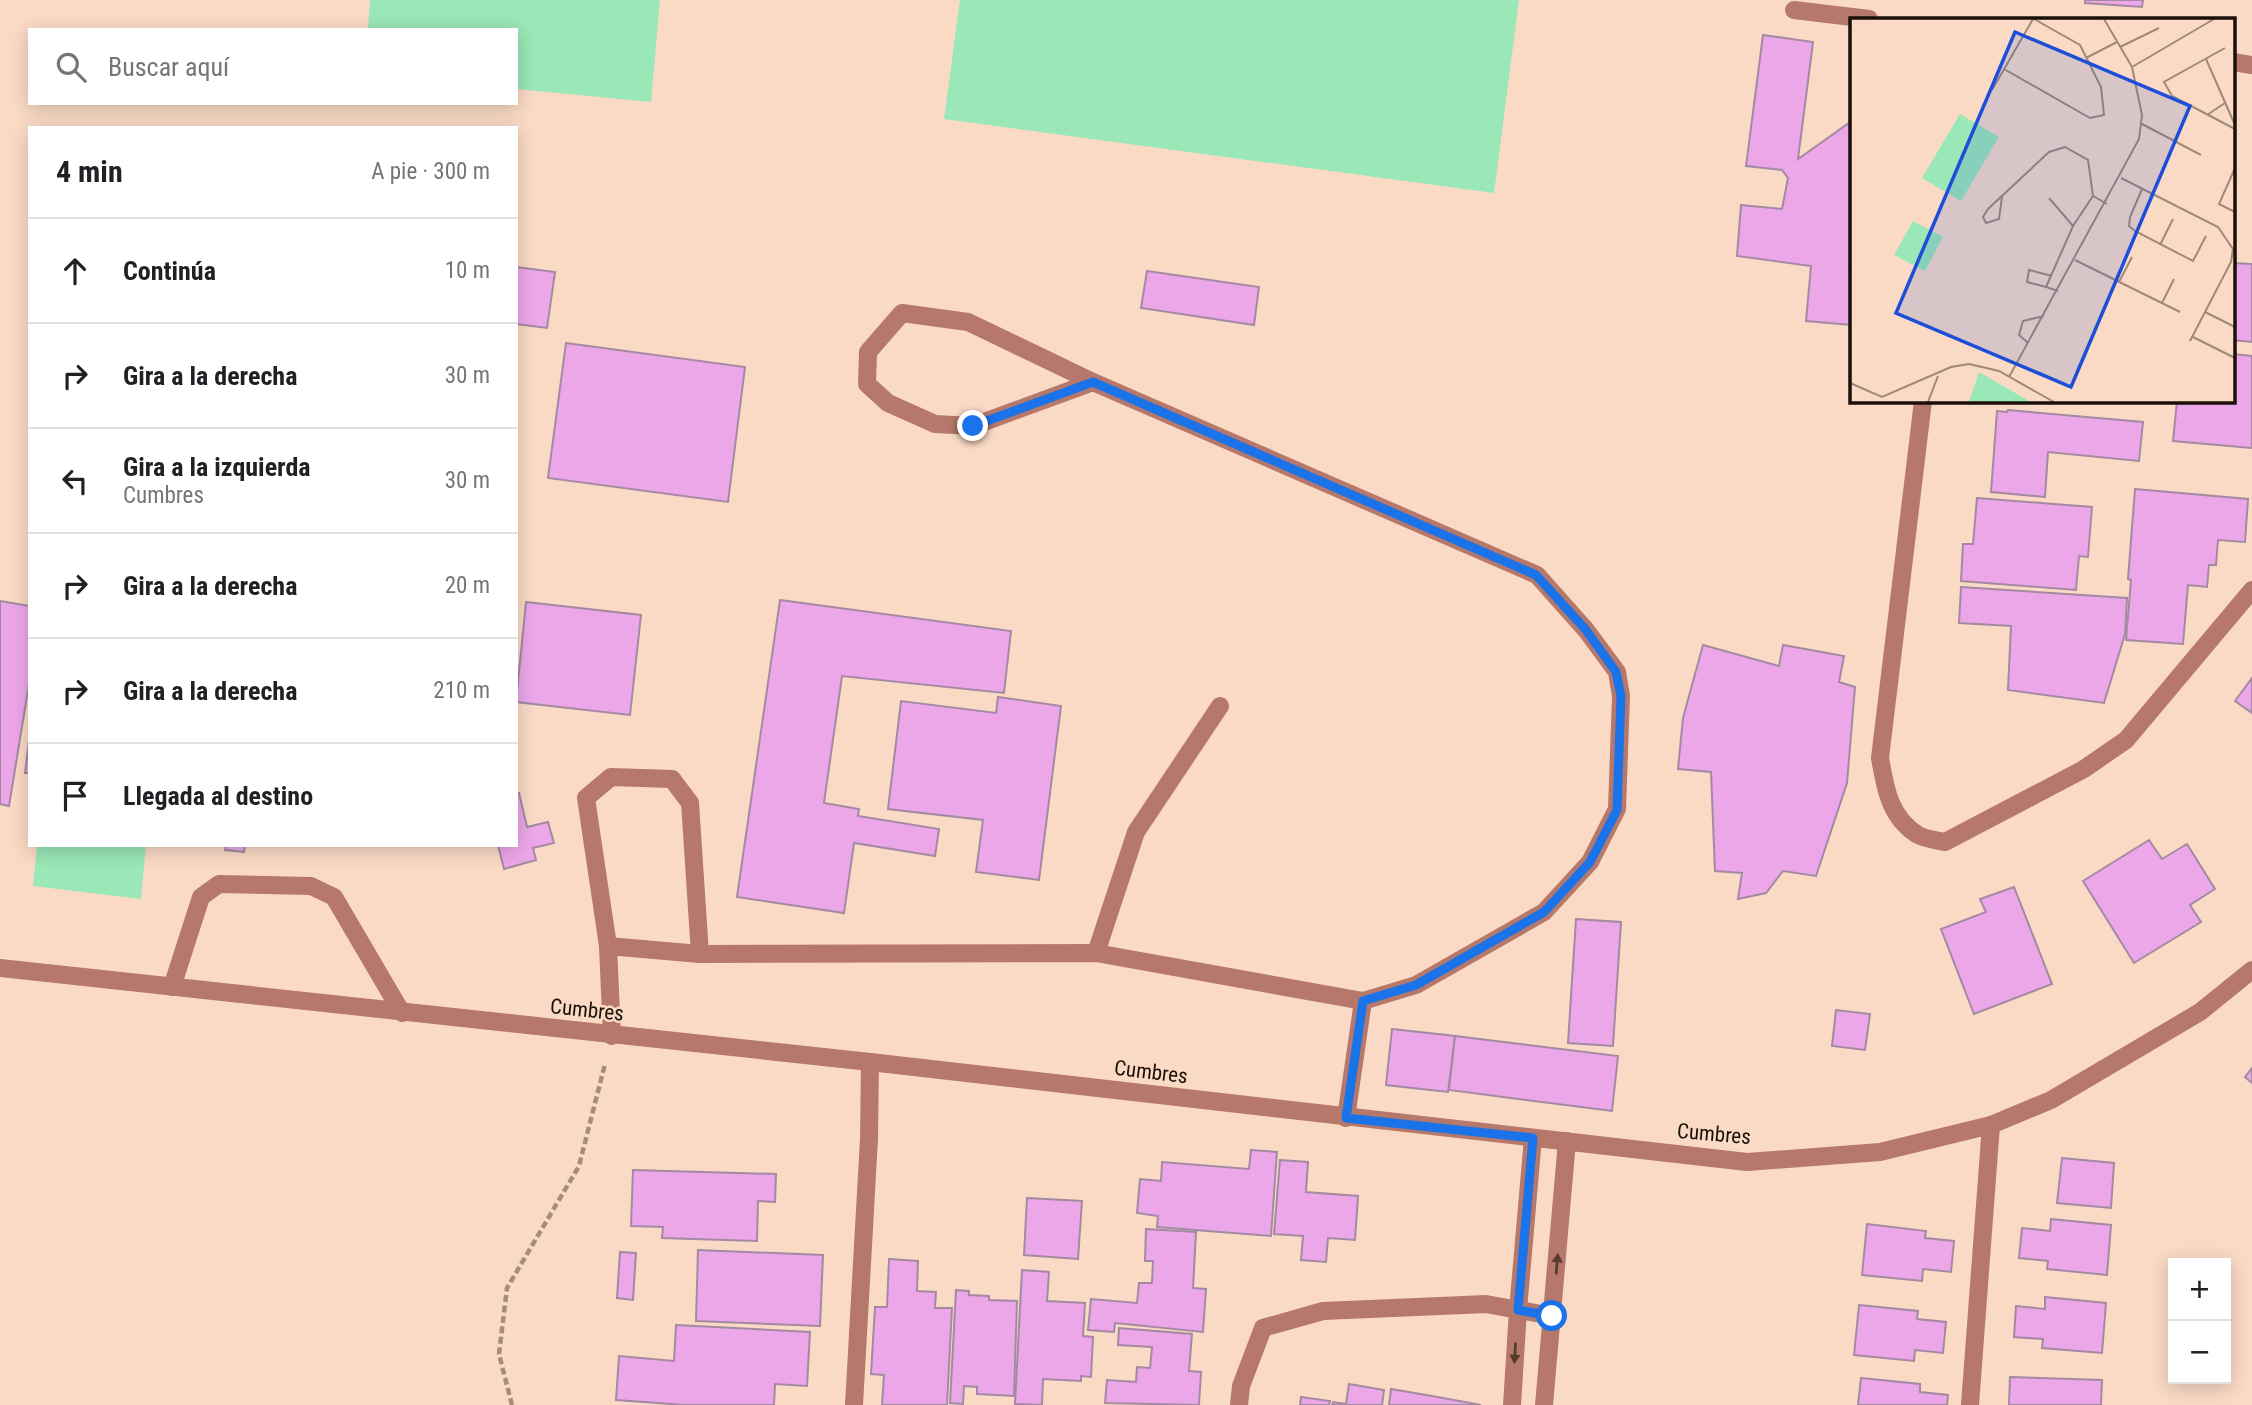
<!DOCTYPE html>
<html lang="es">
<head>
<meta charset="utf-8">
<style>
  :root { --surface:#fff; --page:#f2f2f2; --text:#202124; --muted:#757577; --line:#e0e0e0 }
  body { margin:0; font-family:"Roboto Condensed",sans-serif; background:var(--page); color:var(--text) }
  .controls { position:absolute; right:21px; bottom:21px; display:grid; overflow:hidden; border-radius:0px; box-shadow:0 4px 18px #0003 }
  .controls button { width:63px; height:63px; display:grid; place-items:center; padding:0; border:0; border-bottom:2px solid var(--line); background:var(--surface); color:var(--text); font:35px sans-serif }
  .stop { position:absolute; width:21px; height:21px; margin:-16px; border:5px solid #1a73e8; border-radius:50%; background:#fff }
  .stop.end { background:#1a73e8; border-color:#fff; box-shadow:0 2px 7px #0008 }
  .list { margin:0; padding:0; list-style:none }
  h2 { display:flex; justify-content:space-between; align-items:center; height:91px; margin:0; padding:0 28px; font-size:30px }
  h2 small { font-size:23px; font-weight:400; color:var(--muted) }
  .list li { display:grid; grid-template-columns:46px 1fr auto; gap:21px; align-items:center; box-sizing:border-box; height:105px; padding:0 28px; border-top:2px solid var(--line) }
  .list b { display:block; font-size:26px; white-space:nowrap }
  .list p { margin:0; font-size:23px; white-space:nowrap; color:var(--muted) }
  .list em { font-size:23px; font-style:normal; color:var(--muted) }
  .icon { flex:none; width:38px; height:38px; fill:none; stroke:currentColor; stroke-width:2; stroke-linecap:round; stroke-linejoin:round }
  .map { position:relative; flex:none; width:2252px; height:1405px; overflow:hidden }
  .search { position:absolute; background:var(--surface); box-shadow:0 4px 18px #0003; left:28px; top:28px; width:490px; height:77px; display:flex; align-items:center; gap:18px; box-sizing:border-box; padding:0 24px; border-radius:0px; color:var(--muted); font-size:26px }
  .panel { position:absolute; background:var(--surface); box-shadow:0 4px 18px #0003; left:28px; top:126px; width:490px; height:721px; border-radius:0px }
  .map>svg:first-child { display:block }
  .green { fill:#9ae7b7 }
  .building { fill:#eca7e9; stroke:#a38aa2; stroke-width:2 }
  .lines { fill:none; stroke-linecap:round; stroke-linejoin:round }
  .path { stroke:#a58d7d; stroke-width:4.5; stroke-dasharray:7 3.5; stroke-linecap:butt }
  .minor { stroke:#b5786a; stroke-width:18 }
  .oneway { fill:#583a2f }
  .route { stroke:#1a73e8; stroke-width:9 }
  .labels { text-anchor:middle; stroke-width:5; stroke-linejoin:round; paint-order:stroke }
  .street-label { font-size:21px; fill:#1a1008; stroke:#fadac5 }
  .inset-road { fill:none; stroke:#a08979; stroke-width:2 }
  .view { fill:#1d4ed8; fill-opacity:0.15; stroke:#1d4ed8; stroke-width:3.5 }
  .inset-edge { fill:none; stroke:#1a1008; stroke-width:3.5 }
</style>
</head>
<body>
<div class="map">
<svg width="2252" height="1405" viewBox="0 0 2252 1405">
  <rect width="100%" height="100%" fill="#fadac5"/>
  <g class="green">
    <polygon points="370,0 660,0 651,102 516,89 516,30 368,30"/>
    <polygon points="960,0 1519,0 1494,193 944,119"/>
    <polygon points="37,845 146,845 141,899 33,886"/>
  </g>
  <g class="building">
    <polygon points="2085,0 2143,0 2142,7 2085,3"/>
    <polygon points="1763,35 1813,42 1798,159 1849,123 1851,126 1851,259 1849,265 1851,265 1851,325 1806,321 1811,266 1737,256 1741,205 1782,209 1788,178 1782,170 1746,166"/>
    <polygon points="2233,263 2252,264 2252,342 2233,340"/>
    <polygon points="516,267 555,272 547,328 516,324"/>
    <polygon points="1147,271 1259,287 1254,325 1141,308"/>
    <polygon points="566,343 745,367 728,502 548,478"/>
    <polygon points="2233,354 2252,356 2252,448 2173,441 2177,401 2233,401"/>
    <polygon points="2008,410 2143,422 2139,461 2048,452 2045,497 1991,492 1997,411 2007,412"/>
    <polygon points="2135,489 2248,499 2245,542 2218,540 2216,565 2209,565 2207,587 2188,585 2183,644 2126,640 2131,580 2128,579"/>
    <polygon points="1977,498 2092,507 2088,557 2079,556 2076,590 1961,581 1963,544 1973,544"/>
    <polygon points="1961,587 2127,598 2125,634 2104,703 2008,690 2011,626 1959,623"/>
    <polygon points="780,600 1011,631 1004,693 842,676 824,803 859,809 858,816 939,829 935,856 854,843 844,913 737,897"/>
    <polygon points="0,601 30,606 30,678 9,806 0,804"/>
    <polygon points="526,602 641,615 630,715 516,702"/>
    <polygon points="1703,645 1779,666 1783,645 1844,656 1839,682 1855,687 1847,783 1816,876 1783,871 1766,893 1738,899 1742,873 1715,871 1711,772 1678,769 1683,718"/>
    <polygon points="2252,678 2252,713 2235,701"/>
    <polygon points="998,697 1061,706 1039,880 976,872 983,820 888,809 901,701 996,713"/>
    <polygon points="30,732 30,773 25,773"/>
    <polygon points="516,792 519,793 527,827 548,822 554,843 533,848 536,860 504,869 498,845 516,845"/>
    <polygon points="2149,840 2162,859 2187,844 2215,889 2190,905 2201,922 2134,963 2083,881"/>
    <polygon points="226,845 245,845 244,852 225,850"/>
    <polygon points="2014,887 2052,984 1974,1014 1941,929 1986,912 1980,899"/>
    <polygon points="1576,919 1621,922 1613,1046 1568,1043"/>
    <polygon points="1836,1010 1870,1014 1865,1050 1832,1046"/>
    <polygon points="1392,1029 1455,1036 1448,1092 1386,1085"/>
    <polygon points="1455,1036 1618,1056 1612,1111 1449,1090"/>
    <polygon points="2252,1068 2252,1083 2245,1077"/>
    <polygon points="1251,1150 1277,1152 1271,1236 1157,1227 1158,1216 1137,1213 1140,1179 1161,1181 1162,1162 1249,1169"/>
    <polygon points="2062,1158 2114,1163 2111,1208 2057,1203"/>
    <polygon points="1280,1160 1308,1162 1306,1192 1358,1196 1355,1240 1328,1238 1326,1262 1301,1260 1303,1236 1274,1234"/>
    <polygon points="633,1170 776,1174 775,1202 758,1201 757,1241 662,1238 663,1227 631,1226"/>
    <polygon points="1027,1198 1082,1201 1078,1259 1024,1255"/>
    <polygon points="2051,1219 2111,1225 2107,1275 2047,1269 2048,1261 2019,1258 2022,1228 2050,1231"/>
    <polygon points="1867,1224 1926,1231 1925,1238 1954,1241 1951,1272 1923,1269 1922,1281 1862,1275"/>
    <polygon points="1146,1229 1196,1232 1193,1288 1206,1289 1203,1332 1115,1323 1114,1332 1088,1330 1091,1299 1137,1303 1139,1283 1152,1283 1153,1261 1145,1261"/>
    <polygon points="698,1250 823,1255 820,1326 696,1321"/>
    <polygon points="620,1252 636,1253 633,1300 617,1298"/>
    <polygon points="889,1259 918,1261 917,1291 936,1292 935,1308 952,1308 947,1405 882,1405 884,1375 871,1374 875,1307 887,1307"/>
    <polygon points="1022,1270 1049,1272 1047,1301 1085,1303 1083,1336 1093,1337 1091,1377 1081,1376 1081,1381 1043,1379 1042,1405 1015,1404"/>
    <polygon points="956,1290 969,1291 969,1295 989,1296 989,1300 1017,1301 1014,1396 977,1394 977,1387 964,1386 963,1404 950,1403"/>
    <polygon points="2045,1297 2106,1303 2102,1353 2042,1348 2043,1339 2014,1337 2016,1306 2045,1309"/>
    <polygon points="1859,1305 1918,1311 1917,1319 1946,1322 1943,1353 1915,1350 1914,1361 1854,1355"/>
    <polygon points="676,1325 810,1332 807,1386 775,1384 774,1405 685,1405 616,1400 619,1356 674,1361"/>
    <polygon points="1119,1328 1192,1334 1189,1371 1201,1372 1199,1405 1105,1403 1107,1380 1136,1382 1137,1367 1150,1368 1152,1347 1118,1345"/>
    <polygon points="2010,1377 2102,1380 2101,1405 2009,1405"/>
    <polygon points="1861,1378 1920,1384 1920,1392 1948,1395 1947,1405 1858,1405"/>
    <polygon points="1349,1384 1384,1390 1382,1405 1332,1405 1333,1402 1346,1404"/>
    <polygon points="1391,1389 1432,1396 1481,1405 1389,1405"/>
    <polygon points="1301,1397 1330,1401 1329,1405 1300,1405"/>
  </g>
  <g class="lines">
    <polyline class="path" points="512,1405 499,1354 507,1288 579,1166 605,1064"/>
    <g class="minor">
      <polyline points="1794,10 1869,19"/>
      <polyline points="2233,62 2252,65"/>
      <polyline points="1093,382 973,426 935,424 888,403 867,384 868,352 902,313 968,322 1093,382 1537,575 1586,630 1617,672 1621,696 1617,809 1590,862 1544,912 1416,985 1363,1001 1346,1118"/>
      <path d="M1923 401 1880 758C1885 788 1890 818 1918 835 1925 839 1936 840 1945 842L2084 769 2126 740 2252 590"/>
      <polyline points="608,946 586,798 611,777 672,779 690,803 700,954"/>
      <polyline points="1096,953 1136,832 1220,706"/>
      <polyline points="0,968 870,1062 1747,1162 1880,1152 1991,1125 2051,1100 2200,1012 2252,970"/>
      <polyline points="172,987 201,897 219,884 311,886 334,897 402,1013"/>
      <polyline points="612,1036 608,946 700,954 1096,953 1363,1001"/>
      <polyline points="854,1405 869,1139 870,1062"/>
      <polyline points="1239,1405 1241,1386 1263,1328 1323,1311 1486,1304 1552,1316"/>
      <polyline points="1512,1405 1518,1310 1533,1138"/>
      <polyline points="1544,1405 1567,1141"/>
      <polyline points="1970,1405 1991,1125"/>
    </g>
  </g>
  <defs><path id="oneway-solid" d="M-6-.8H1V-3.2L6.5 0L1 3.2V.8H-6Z" transform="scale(1.75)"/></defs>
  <g class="oneway">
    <use href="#oneway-solid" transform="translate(1557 1264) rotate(-85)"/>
    <use href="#oneway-solid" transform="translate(1515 1353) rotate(93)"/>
  </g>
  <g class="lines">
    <polyline class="route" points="973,426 1093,382 1536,575 1586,630 1616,672 1621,696 1617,810 1590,862 1544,912 1416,985 1363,1001 1346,1118 1533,1138 1518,1310 1552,1316"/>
  </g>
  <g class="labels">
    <g class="street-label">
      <text transform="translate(587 1010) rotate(6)" y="7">Cumbres</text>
      <text transform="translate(1151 1072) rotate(7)" y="7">Cumbres</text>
      <text transform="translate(1714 1134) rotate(5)" y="7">Cumbres</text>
    </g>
  </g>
  <g transform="translate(1850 18)">
    <rect width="385" height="385" fill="#fadac5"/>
    <path d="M110 96 149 119 111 183 72 160ZM63 203 93 219 75 253 44 237ZM129 354 181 384H119Z" fill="#9ae7b7"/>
    <path class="inset-road" d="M270 29 309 10M375 30 314 64 322 78 385 111M236 40 267 24M356 41 385 107M282 49 364 1M154 51 240 100 254 97 251 69 230 27 184 1M142 72 183 1M357 97 375 85M292 106 351 137M385 150 369 186 385 194M271 160 368 209 383 231 381 244 340 323M292 171 280 199 279 208 285 213 343 243 356 218M152 179 149 201 136 205 133 199 138 191 199 134 215 129 238 142 243 178 257 186M199 180 223 208M310 227 323 201M225 242 330 294M269 264 282 239M196 269 177 264 179 252 202 258M208 273 196 269 223 208 243 178M312 285 324 261M355 294 385 309M343 319 385 340M178 325 169 317 173 303 194 298M159 359 289 121 292 97 282 49 254 1M0 365 32 379 101 349 119 346 149 353 204 384M78 384 88 358"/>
    <path class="view" d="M165 14 340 88 221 369 46 295Z"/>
    <rect width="385" height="385" class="inset-edge"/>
  </g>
</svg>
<div class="controls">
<button>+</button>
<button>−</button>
</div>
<div class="stop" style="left:1552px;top:1316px"></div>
<div class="stop end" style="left:973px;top:426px"></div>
<div class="search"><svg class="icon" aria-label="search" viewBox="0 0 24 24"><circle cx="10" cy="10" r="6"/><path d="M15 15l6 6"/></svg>Buscar aquí</div>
<section class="panel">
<h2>4 min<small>A pie · 300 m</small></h2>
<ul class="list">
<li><svg class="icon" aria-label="ahead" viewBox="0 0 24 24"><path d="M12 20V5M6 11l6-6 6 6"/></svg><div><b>Continúa</b></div><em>10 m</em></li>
<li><svg class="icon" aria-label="right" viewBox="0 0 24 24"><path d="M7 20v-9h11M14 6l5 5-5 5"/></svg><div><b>Gira a la derecha</b></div><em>30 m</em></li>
<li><svg class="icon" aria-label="left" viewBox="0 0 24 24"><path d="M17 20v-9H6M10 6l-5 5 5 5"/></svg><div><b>Gira a la izquierda</b><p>Cumbres</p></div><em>30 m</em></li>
<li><svg class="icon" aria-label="right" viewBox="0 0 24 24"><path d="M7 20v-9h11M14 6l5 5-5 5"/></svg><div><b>Gira a la derecha</b></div><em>20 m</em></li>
<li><svg class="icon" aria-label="right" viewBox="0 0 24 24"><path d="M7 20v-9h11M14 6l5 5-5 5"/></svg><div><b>Gira a la derecha</b></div><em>210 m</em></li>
<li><svg class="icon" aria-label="arrive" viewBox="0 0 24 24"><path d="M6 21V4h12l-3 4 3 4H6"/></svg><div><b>Llegada al destino</b></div></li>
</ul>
</section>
</div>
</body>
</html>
